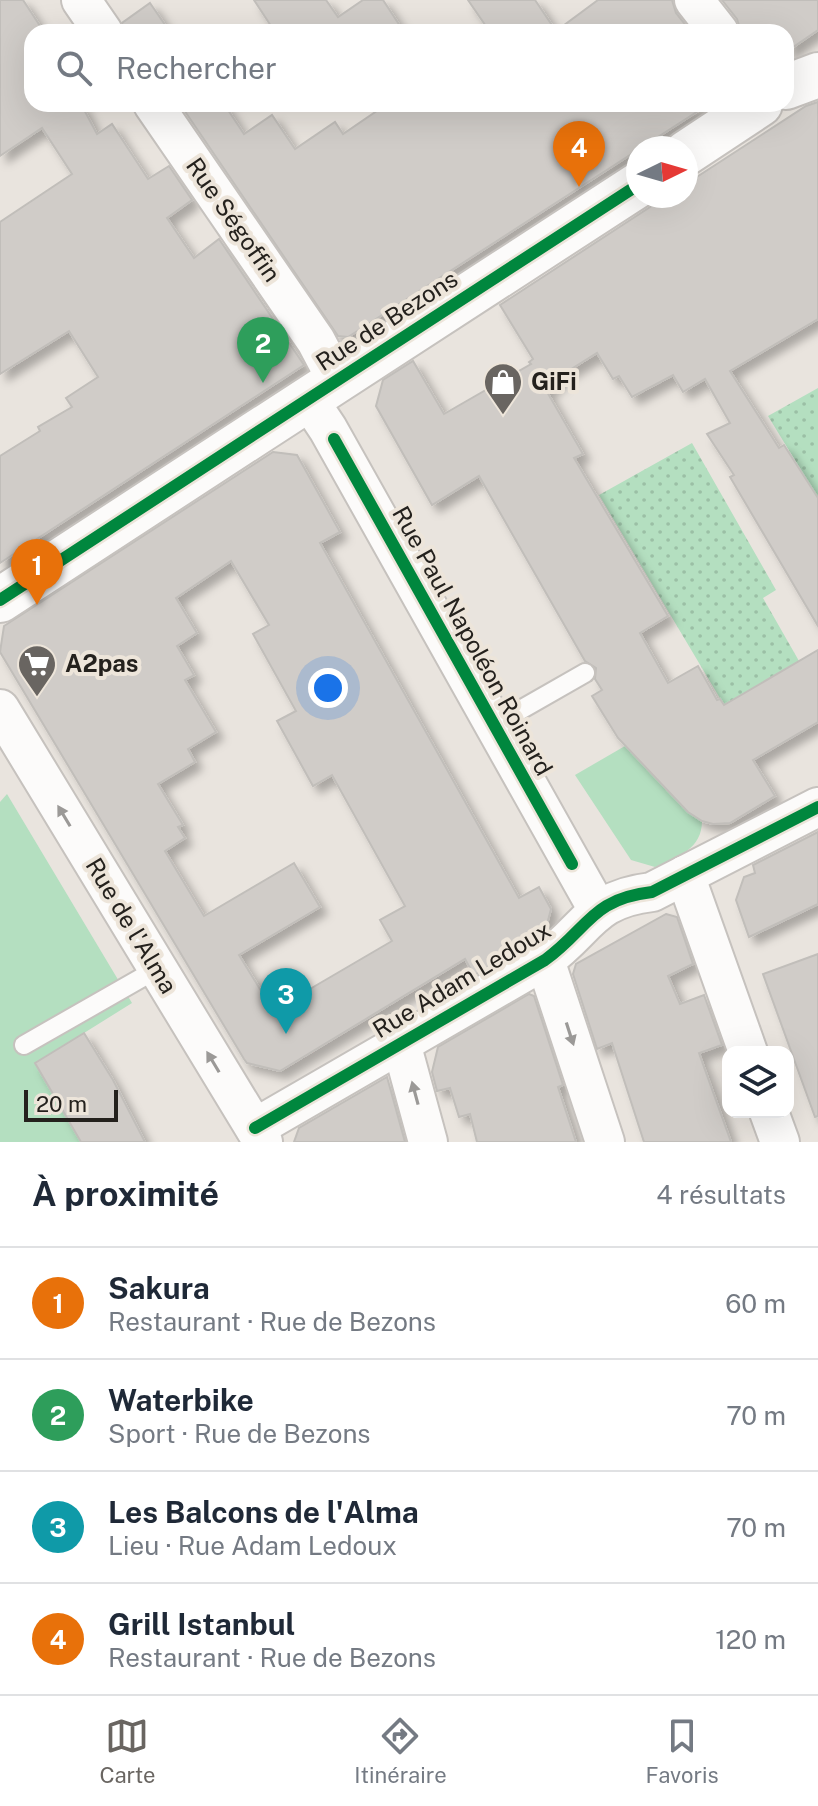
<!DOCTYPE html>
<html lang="fr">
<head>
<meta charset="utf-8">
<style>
  :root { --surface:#fff; --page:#f2f2f3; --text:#1f2937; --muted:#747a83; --line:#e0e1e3; --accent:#696561 }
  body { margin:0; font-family:"Public Sans",sans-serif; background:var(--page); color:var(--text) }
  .controls { position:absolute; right:24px; bottom:24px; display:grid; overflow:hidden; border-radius:16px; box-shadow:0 8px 32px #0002 }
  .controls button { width:72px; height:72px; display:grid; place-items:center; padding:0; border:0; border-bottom:2px solid var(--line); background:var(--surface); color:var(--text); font:40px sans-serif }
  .compass { position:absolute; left:626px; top:136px; width:72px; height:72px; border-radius:50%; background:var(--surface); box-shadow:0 8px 32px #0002; rotate:85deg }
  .scale { position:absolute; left:24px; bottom:20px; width:94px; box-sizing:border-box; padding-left:8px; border:4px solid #24211d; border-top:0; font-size:22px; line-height:28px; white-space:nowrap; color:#24211d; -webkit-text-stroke:6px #ede5da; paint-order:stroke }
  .you { position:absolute; left:328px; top:688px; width:28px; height:28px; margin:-20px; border:6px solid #fff; border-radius:50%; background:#1a73e8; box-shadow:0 0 0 12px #1a73e833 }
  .badge { display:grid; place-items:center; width:52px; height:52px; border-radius:50%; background:var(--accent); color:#fff; font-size:26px; font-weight:700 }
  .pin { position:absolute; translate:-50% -66px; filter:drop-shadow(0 2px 4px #0008) }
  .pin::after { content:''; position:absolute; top:42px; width:28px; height:24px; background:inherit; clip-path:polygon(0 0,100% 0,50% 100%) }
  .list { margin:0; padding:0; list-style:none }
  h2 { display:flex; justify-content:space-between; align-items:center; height:104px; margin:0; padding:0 32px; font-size:34px }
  h2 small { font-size:26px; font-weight:400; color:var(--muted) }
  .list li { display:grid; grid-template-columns:52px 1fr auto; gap:24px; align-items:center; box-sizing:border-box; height:112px; padding:0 32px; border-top:2px solid var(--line) }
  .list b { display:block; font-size:30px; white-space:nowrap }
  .list p { margin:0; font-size:26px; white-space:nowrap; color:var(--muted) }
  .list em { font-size:26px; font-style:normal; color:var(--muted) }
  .icon { flex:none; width:44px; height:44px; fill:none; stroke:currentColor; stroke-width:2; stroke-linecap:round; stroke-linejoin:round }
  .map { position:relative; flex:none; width:818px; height:1142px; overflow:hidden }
  .search { position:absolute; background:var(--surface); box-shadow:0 8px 32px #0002; left:24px; right:24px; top:24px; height:88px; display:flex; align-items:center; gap:20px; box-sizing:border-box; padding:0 28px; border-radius:24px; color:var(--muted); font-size:30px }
  .sheet { height:552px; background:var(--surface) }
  nav { display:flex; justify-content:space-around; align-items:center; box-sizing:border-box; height:112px; border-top:2px solid var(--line); background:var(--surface); font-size:22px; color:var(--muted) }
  nav a { display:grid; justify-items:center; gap:4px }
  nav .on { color:var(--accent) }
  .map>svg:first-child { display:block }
  .green { fill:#b4dfc0 }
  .garden { fill:url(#garden-dots) }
  .building { fill:#d0ccc8; stroke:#c1beba; stroke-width:2; fill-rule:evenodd; filter:url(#shadow) }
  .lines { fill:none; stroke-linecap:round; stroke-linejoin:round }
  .lane-casing { stroke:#c6c2be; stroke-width:22 }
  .street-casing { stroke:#c6c2be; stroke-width:42 }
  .secondary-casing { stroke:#c6c2be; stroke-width:48 }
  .lane { stroke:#fcfbfa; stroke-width:18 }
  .street { stroke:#fcfbfa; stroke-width:38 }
  .secondary { stroke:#fcfbfa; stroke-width:44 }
  .cycleway-casing { stroke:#ede5da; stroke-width:17 }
  .cycleway { stroke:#00873e; stroke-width:12 }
  .oneway { fill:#9b9997 }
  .labels { text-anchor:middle; stroke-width:8; stroke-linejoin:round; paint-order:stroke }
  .street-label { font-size:24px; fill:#24211d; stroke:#ede5da }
  .poi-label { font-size:24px; font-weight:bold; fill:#24211d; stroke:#ede5da; text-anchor:start }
</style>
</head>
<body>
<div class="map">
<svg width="818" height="1142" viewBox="0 0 818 1142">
  <defs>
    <pattern id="garden-dots" width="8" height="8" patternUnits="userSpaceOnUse" patternTransform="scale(2)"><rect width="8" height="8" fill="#b4dfc0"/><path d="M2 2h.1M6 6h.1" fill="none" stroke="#9bbfa5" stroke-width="1.8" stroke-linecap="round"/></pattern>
    <filter id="shadow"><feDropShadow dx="7" dy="7" stdDeviation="4" flood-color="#0004"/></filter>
  </defs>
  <rect width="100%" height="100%" fill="#e9e4de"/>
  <g class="green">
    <path d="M625 746 688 811 702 821C702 849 678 857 655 867L631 860 575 775Z"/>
    <polygon points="7,794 132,1003 36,1063 81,1142 0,1142 0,802"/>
  </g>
  <g class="garden">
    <polygon points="818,388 818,498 768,416"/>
    <polygon points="692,443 776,590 763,598 799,661 724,705 599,495"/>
  </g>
  <g class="building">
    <polygon points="0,0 23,0 44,32 32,32 32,104 81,104 97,134 112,124 148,179 169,166 192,200 167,218 194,258 219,239 304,365 0,563 0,456 40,431 38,427 72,407 66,398 98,377 69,331 0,374 0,222 72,174 42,128 0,156"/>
    <polygon points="254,0 326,0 338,17 363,0 383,0 404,32 275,32"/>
    <polygon points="468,0 535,0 556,31 598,0 672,0 676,13 691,32 490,32"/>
    <polygon points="722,0 818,0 818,30 786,52 786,32 741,32 737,19"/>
    <polygon points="150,3 170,32 125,32 122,23"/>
    <polygon points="818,102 818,319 730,371 779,448 784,445 818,498 818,626 730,477 734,475 707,434 730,423 705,379 683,392 673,375 632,397 619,376 613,379 597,353 557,378 559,382 546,390 583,454 574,458 668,616 640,633 668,683 698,666 717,700 720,699 724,705 818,650 818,722 753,760 775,796 730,823 713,824 702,821 688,812 618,738 592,696 602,690 595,679 596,668 585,661 479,476 432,505 376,406 383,380 413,361 444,414 531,364 529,362 533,359 500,305 667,196 686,196 686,184 806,106"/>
    <polygon points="180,104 224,104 244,134 272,115 295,149 335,122 343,134 387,104 709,104 348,337 338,336"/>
    <path d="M273 452 297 455 340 532 320 543 519 898 539 887 551 909 545 932 533 942 474 975 465 959 280 1071 247 1063 244 1059 0 652 4 626ZM231 561 269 625 253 634 296 711 277 721 313 786 332 775 405 906 380 920 392 941 286 1003 284 1000 271 1007 239 955 320 907 294 863 204 916 165 851 185 838 178 827 183 825 158 784 195 762 188 749 216 732 185 680 194 675 177 646 197 633 176 598Z"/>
    <polygon points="818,832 818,904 749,937 736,900 744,877 755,873 753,865"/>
    <polygon points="666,914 677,917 693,964 668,976 680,1004 704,995 722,1045 699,1053 731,1142 644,1142 612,1043 597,1049 573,974 576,964"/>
    <polygon points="818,954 818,1116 815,1117 763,974"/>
    <polygon points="529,994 534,996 563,1085 558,1087 576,1142 477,1142 470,1114 459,1117 450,1088 437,1091 432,1072 438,1047"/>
    <polygon points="84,1033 113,1080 145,1142 81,1142 35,1063"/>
    <polygon points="387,1077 405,1142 294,1142 299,1128"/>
  </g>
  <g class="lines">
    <g class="lane-casing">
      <g id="lane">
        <polyline points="494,725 585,673"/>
        <polyline points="24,1045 157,969"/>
      </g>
    </g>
    <g class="street-casing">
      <g id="street">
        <polyline points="81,0 103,32"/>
        <polyline points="694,0 719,32"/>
        <polyline points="153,104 316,341 336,379"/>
        <polyline points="308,399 328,429 598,910"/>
        <polyline points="0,709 263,1142"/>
        <polyline points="685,875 748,1052"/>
        <polyline points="545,960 605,1142"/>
        <polyline points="401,1043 428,1142"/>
        <polyline points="769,1112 780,1142"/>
        <path d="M255 1128 545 960C589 928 591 899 652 892L818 807"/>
      </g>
    </g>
    <g class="secondary-casing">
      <g id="secondary">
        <polyline points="786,87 818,75"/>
        <polyline points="686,153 760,104"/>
        <path d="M0 600C213 462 424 322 638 185"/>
      </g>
    </g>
    <use href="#lane" class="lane"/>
    <use href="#street" class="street"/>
    <use href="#secondary" class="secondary"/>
    <g class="cycleway-casing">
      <g id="cycleway">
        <polyline points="334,439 572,864"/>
        <path d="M0 600C213 462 424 322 638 185"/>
        <path d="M255 1128 545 960C589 928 591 899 652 892L818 807"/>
      </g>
    </g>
    <use href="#cycleway" class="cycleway"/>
  </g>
  <defs><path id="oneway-solid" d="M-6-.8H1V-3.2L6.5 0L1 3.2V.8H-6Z" transform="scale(2)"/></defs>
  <g class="oneway">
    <use href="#oneway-solid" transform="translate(64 816) rotate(-121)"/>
    <use href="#oneway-solid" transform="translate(570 1034) rotate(72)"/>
    <use href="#oneway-solid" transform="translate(213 1062) rotate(-121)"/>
    <use href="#oneway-solid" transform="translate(415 1093) rotate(-105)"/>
  </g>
  <defs>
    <g id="shop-pin" transform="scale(2)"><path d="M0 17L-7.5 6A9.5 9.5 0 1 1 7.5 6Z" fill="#696561" stroke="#ede5da"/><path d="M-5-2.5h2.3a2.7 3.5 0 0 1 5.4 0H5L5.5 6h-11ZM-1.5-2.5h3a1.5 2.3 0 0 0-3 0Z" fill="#fff"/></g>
    <g id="supermarket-pin" transform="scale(2)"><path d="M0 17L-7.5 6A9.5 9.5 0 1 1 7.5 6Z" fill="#696561" stroke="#ede5da"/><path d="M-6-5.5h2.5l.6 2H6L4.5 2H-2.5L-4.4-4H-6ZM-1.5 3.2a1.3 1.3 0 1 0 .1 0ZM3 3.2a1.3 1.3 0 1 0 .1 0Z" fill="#fff"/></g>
  </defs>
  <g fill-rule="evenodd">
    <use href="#shop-pin" x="503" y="382"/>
    <use href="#supermarket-pin" x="37" y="664"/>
  </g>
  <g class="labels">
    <g class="street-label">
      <text transform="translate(233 220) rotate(55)" y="8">Rue Ségoffin</text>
      <text transform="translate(387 321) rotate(-33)" y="8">Rue de Bezons</text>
      <text transform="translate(472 641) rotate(61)" y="8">Rue Paul Napoléon Roinard</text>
      <text transform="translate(131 926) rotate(59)" y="8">Rue de l'Alma</text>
      <text transform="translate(462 980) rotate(-31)" y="8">Rue Adam Ledoux</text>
    </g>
    <g class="poi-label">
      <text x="531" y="390">GiFi</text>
      <text x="65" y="672">A2pas</text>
    </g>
  </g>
</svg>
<div class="controls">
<button><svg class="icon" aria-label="layers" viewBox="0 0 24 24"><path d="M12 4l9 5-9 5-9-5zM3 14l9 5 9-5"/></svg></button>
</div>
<svg class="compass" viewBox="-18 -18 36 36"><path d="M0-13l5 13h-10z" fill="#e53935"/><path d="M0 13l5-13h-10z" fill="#747a83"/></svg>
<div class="scale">20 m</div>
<div class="you"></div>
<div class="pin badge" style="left:37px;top:605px;background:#e8710a">1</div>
<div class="pin badge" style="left:263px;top:383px;background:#2e9e5b">2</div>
<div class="pin badge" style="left:286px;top:1034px;background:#0f9aa8">3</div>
<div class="pin badge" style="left:579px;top:187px;background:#e8710a">4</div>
<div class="search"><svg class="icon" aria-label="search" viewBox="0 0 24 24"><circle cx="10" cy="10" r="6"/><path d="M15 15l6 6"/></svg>Rechercher</div>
</div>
<section class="sheet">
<h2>À proximité<small>4 résultats</small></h2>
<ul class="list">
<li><span class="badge" style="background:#e8710a">1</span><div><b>Sakura</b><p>Restaurant · Rue de Bezons</p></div><em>60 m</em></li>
<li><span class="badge" style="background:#2e9e5b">2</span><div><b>Waterbike</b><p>Sport · Rue de Bezons</p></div><em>70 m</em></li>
<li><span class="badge" style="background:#0f9aa8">3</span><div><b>Les Balcons de l'Alma</b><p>Lieu · Rue Adam Ledoux</p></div><em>70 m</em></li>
<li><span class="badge" style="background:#e8710a">4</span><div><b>Grill Istanbul</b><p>Restaurant · Rue de Bezons</p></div><em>120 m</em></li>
</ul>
</section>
<nav>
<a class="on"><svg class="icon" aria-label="map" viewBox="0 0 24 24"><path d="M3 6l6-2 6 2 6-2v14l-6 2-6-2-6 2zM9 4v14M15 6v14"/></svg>Carte</a>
<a><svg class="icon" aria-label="directions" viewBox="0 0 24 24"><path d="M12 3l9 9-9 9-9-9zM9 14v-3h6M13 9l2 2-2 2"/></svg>Itinéraire</a>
<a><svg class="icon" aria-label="saved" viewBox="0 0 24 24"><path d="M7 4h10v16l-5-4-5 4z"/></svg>Favoris</a>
</nav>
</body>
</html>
